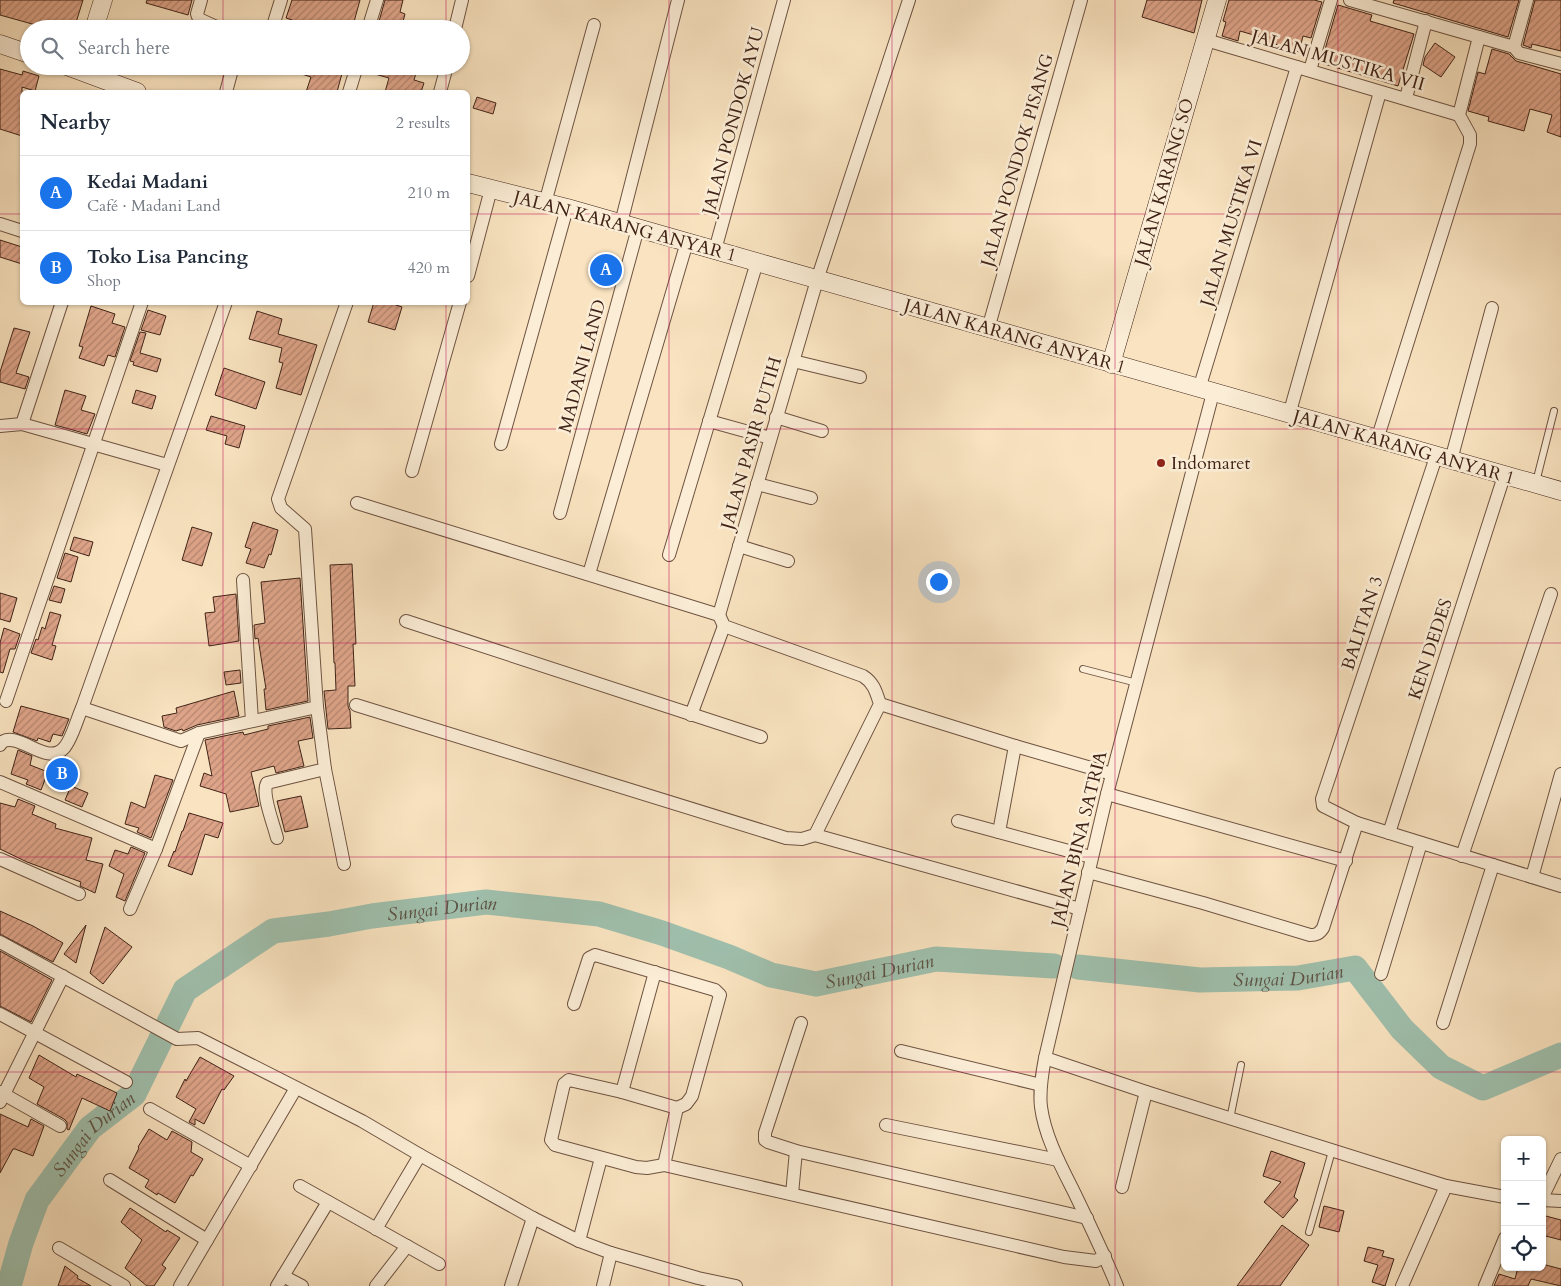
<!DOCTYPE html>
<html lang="en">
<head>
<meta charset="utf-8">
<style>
  :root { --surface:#fff; --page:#f6f6f7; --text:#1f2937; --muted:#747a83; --line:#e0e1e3; --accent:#1a73e8 }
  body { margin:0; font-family:Cardo,serif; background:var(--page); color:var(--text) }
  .controls { position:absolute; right:15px; bottom:15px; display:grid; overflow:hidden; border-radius:8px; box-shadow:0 1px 4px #0004 }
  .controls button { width:45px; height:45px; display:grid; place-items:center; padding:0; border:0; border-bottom:1px solid var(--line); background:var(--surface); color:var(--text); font:25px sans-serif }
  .you { position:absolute; left:938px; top:581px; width:18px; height:18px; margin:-12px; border:4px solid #fff; border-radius:50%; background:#1a73e8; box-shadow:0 0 0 8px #1a73e833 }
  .badge { display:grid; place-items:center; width:32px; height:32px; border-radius:50%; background:var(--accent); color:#fff; font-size:16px; font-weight:700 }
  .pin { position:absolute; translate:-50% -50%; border:2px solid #fff; box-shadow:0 1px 5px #0006 }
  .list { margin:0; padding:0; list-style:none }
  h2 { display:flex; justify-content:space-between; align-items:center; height:65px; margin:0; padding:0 20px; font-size:21px }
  h2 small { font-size:16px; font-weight:400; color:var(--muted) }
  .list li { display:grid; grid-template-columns:32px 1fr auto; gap:15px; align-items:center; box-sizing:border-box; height:75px; padding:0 20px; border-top:1px solid var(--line) }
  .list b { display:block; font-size:19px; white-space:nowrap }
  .list p { margin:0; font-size:16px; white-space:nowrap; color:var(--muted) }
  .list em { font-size:16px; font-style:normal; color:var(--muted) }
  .icon { flex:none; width:28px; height:28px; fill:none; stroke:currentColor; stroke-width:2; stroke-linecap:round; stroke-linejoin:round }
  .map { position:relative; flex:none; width:1561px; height:1286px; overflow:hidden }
  .search { position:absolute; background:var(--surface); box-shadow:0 1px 4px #0004; left:20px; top:20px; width:450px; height:55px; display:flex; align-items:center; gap:12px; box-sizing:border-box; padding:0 18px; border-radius:28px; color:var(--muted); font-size:19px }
  .panel { position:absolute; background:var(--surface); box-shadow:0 1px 4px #0004; left:20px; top:90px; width:450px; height:215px; border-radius:8px }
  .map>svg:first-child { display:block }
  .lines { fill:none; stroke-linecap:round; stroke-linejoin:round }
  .river { stroke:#9fbfac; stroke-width:25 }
  .building { fill:url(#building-hatch); stroke:#402317 }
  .lane-casing { stroke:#6e5341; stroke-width:8 }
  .street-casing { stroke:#6e5341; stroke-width:14 }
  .secondary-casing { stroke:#402317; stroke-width:19 }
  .lane { stroke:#fbedd6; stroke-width:6 }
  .street { stroke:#fbedd6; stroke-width:12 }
  .secondary { stroke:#fbedd6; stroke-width:18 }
  .grid { fill:none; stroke:#c2185b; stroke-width:1; stroke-opacity:0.55 }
  .poi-dot { fill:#8f2418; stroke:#fbedd6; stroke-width:2 }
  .labels { text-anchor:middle; stroke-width:5; stroke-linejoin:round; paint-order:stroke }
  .street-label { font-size:18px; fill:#402317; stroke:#fbedd6 }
  .poi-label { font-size:18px; fill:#402317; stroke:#fbedd6; text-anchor:start }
  .water-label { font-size:19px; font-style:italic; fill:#5c5244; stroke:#fbedd6 }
</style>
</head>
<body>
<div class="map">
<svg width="1561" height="1286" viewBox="0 0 1561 1286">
  <defs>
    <pattern id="building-hatch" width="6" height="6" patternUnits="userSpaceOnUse" patternTransform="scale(1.25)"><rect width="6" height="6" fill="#dfa58a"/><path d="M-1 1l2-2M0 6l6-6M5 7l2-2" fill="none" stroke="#b68670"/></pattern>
  </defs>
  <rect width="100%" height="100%" fill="#f9e3c0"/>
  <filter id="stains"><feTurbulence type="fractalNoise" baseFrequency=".004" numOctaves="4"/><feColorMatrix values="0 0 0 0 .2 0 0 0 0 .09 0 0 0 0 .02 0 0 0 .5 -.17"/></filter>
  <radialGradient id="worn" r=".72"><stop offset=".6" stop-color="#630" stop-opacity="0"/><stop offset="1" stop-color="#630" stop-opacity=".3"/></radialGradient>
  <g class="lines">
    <g class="river">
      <path id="s1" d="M1078 967 1200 980 1298 978 1355 968 1402 1029 1441 1067 1483 1088 1561 1055"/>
      <path id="s2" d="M9 1286 21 1243 37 1200 90 1128 134 1094 185 990 273 931 329 924 372 916 486 902 599 914 662 933 729 957 771 975 816 984 936 959 1054 966"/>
    </g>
  </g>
  <g class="building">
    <polygon points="0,0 83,0 74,29 50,29 0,15"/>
    <polygon points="147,0 192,0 188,15 146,3"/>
    <polygon points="292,0 360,0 352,29 293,29 295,21 286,18"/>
    <polygon points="385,0 403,0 400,12 405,14 401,29 390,29 378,25"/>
    <polygon points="1147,0 1202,0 1194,33 1142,17"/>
    <polygon points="1229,0 1314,0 1322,2 1311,38 1303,36 1299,52 1263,40 1264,38 1240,31 1238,41 1222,36 1226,22 1223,21"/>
    <polygon points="1394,0 1519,0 1508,37 1393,3"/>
    <polygon points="1535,0 1561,0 1561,51 1532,44 1531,48 1523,45"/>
    <polygon points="1338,5 1372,15 1370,21 1414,34 1398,86 1321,63"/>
    <polygon points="1435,43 1455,57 1441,77 1423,65 1425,57"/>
    <polygon points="1492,49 1509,54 1516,61 1527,64 1561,74 1561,137 1547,132 1552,115 1530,109 1524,131 1488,121 1489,117 1468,111 1478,72 1485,74"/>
    <polygon points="287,66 344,66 337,92 306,92 311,77 286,69"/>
    <polygon points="365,66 418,66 414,80 424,83 421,92 385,92 389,78 364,71"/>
    <polygon points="0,69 22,75 23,71 39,76 35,91 22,87 22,136 0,129"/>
    <polygon points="477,97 496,103 493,114 473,108"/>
    <polygon points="0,240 22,247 22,264 0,257"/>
    <polygon points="374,302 387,302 402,307 395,330 368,322"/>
    <polygon points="91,306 115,314 112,323 125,327 115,357 108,355 104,366 79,358 83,347 79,346"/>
    <polygon points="148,310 166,316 160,335 141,330"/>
    <polygon points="257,311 282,319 278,334 317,345 301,395 276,388 283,363 279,362 282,348 249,339"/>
    <polygon points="14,328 30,332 16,373 29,377 25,389 0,382 0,372"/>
    <polygon points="140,332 146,333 140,353 161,359 157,372 133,365 134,362 130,361"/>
    <polygon points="224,368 265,382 256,409 215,395"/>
    <polygon points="65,390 86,396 81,410 95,414 87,434 55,425"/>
    <polygon points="136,390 156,396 152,409 132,403"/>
    <polygon points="211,416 245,426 239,448 225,444 227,436 206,430"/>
    <polygon points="253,522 278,530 271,555 269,554 264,568 246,563 251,549 245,547"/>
    <polygon points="192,527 212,533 202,566 182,560"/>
    <polygon points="74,537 93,542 89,556 70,550"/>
    <polygon points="65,553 78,557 71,582 57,578"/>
    <polygon points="352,564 356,644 353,644 355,686 348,686 348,706 350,711 351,728 328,729 324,691 336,690 335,663 334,663 330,565"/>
    <polygon points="300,578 308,701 266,710 264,689 266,689 258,638 255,639 254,625 265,623 261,582"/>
    <polygon points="54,586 65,589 61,603 49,600"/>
    <polygon points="0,593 17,598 10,622 0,619"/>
    <polygon points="236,594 239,641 209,646 205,613 215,612 213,597"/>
    <polygon points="50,612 61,615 52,645 56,646 52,660 31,653 36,639 38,640 42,627 45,629"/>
    <polygon points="4,628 20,634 15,649 10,649 3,673 0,672 0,643"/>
    <polygon points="240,670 241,683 226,685 224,672"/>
    <polygon points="234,691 239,716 197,725 183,731 182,729 176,731 164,727 162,716 177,713 176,708"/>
    <polygon points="21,706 69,719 62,736 53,734 50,742 38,738 37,741 13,732"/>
    <polygon points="310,717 313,738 298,741 304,766 276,773 274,766 251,772 259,806 230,812 226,794 200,786 204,773 212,776 205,740 243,732 244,735 268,729 268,726"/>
    <polygon points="18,750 32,756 30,765 48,772 41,790 26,784 28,780 11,774"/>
    <polygon points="54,762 75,769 69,786 48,778"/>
    <polygon points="155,775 173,780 151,838 137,832 139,828 125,824 131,802 145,808"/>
    <polygon points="71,786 88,793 82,807 65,800"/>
    <polygon points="301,796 308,827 285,832 277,801"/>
    <polygon points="18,799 35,806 32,814 56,824 55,828 92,838 86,860 103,864 95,893 80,886 81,882 27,862 0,849 0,803 15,807"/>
    <polygon points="189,813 223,823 218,838 205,834 192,875 168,866 174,851 175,852 182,831 183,831"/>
    <polygon points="131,847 145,853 125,901 116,897 124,874 109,866 115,850 128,854"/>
    <polygon points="0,911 33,926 63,943 53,962 0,934"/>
    <polygon points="86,925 76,963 64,954"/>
    <polygon points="105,927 132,947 103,984 90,973"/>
    <polygon points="0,951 52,980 31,1022 0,1006"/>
    <polygon points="39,1055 76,1077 77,1074 117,1093 110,1111 82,1098 69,1130 67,1129 67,1122 64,1119 37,1104 44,1087 29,1078"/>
    <polygon points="200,1057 234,1076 224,1090 222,1089 204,1124 195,1119 195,1125 189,1122 196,1109 176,1097 185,1079 186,1081"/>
    <polygon points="0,1114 28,1127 31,1119 44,1126 33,1156 15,1149 13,1149 0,1173"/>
    <polygon points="149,1129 167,1140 172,1131 192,1142 191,1152 203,1159 193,1176 191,1175 175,1203 158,1193 157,1195 145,1187 149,1180 129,1168 139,1148 138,1147"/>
    <polygon points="1271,1151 1305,1163 1294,1197 1298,1200 1283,1218 1264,1202 1281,1182 1263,1176"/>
    <polygon points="1324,1206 1344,1211 1339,1232 1319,1227"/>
    <polygon points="130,1208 166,1232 167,1230 180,1238 162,1265 166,1268 154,1286 147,1286 125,1268 142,1240 121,1222"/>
    <polygon points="1542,1215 1561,1220 1561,1240 1542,1235"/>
    <polygon points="1282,1225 1309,1245 1280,1286 1237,1286"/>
    <polygon points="1368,1247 1384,1251 1382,1256 1394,1259 1385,1286 1372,1282 1378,1265 1364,1261"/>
    <polygon points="1542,1264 1561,1269 1561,1286 1531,1279 1528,1286 1494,1286 1499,1274 1515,1279 1518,1267 1542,1267"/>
    <polygon points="65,1266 78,1276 77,1278 91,1286 58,1286"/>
  </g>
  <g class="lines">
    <g class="lane-casing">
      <g id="lane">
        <polyline points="1536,482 1554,411"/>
        <polyline points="1083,669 1137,683"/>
        <polyline points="1230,1119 1241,1065"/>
        <polyline points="1309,1232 1332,1151"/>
      </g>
    </g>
    <g class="street-casing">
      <g id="street">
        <polyline points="201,0 197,14 199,19 221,29"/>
        <polyline points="1350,0 1514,47 1519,53 1561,64"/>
        <polyline points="272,29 281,0"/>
        <polyline points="368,29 377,0"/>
        <polyline points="455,29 462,0"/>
        <polyline points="1206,40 1459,115"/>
        <polyline points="1514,47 1527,0"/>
        <polyline points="1310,70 1331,0"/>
        <polyline points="226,92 233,66"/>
        <polyline points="349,92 357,66"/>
        <polyline points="440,92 447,66"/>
        <polyline points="1406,98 1426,21"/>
        <polyline points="545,203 594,25"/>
        <polyline points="621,223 678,0"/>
        <polyline points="0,224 22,231"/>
        <polyline points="715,250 784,0"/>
        <polyline points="468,276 491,189"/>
        <polyline points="988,329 1081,0"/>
        <polyline points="793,361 860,377"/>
        <polyline points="1199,389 1297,67"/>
        <polyline points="1289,415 1380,92"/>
        <polyline points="776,417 822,431"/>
        <polyline points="709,421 770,438"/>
        <polyline points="22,424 62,302"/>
        <polyline points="0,426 22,424 167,465"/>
        <polyline points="1377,440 1470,144 1470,135 1459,115 1479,37"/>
        <polyline points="501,444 567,208"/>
        <polyline points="1436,457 1322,799 1323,806 1357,823 1561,886"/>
        <polyline points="1451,460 1492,308"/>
        <polyline points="412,471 460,302"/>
        <polyline points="757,484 811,498"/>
        <polyline points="560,513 638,228"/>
        <polyline points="739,546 788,561"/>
        <polyline points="669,555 757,262"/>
        <polyline points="589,574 687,242"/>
        <polyline points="243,580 252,721"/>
        <polyline points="719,615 817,280 909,0"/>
        <polyline points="406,621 761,737"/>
        <polyline points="6,701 142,302"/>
        <polyline points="880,704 1015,746 1112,774"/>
        <path d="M356 705 786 838 802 839 815 835 880 704C876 692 874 683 863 676L724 626 719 615 357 503"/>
        <polyline points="82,708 181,741 199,733 317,707 305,529 281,508 278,499 347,302"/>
        <polyline points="691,715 724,626"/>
        <path d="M0 745 2 742C19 731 47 767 64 748 72 739 77 719 82 708L226 302"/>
        <polyline points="325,769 344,864"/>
        <polyline points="0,782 156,849"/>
        <polyline points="1107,794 1346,861"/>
        <polyline points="958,821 1091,857"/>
        <polyline points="999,832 1015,746"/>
        <polyline points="1389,833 1504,476"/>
        <polyline points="815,835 1080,909"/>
        <path d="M277 838C274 825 261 794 267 783L325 769 317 707"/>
        <polyline points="1462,856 1551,594"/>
        <polyline points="0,859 79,894"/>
        <path d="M1088 872 1203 903 1310 935C1316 935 1319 934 1323 928L1357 823"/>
        <polyline points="1532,877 1561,774"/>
        <polyline points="130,909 156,849 199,733"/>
        <polyline points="0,942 177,1039 198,1038 362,1121 420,1155 533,1218 579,1241 611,1253 698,1278 736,1286"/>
        <polyline points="1381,974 1421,843"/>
        <polyline points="574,1004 589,958 595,955 715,990 720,995 692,1096 686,1104 677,1108 664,1165"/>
        <polyline points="0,1014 126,1082"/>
        <polyline points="801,1023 765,1133 765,1140 768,1142 796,1151 1087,1218"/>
        <polyline points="1443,1023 1493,865"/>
        <polyline points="901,1051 1041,1085"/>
        <polyline points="1045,1058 1146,1092 1446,1186 1505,1197"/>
        <polyline points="0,1092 60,1126"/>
        <polyline points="622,1092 655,972"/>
        <polyline points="0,1102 63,976"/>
        <polyline points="677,1108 622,1092 569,1080 564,1084 551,1140 555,1145 636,1167 647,1168 664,1165 1064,1257 1096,1261 1105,1256"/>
        <polyline points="150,1109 251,1166"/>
        <polyline points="886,1125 1058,1160"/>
        <polyline points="110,1180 207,1240"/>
        <polyline points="300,1186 439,1264"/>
        <polyline points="1122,1187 1146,1092"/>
        <polyline points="792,1194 796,1151"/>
        <polyline points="1542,1198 1561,1159"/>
        <polyline points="1542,1200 1561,1201"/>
        <polyline points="376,1229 420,1155"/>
        <polyline points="579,1241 601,1158"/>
        <polyline points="59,1248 124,1286"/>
        <polyline points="283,1276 302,1286"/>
        <polyline points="180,1286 296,1088"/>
        <polyline points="277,1286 328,1202"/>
        <polyline points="376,1286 407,1246"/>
        <polyline points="511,1286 533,1218"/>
        <polyline points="603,1286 611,1253"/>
        <path d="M1117 1286C1104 1254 1089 1223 1074 1192 1061 1166 1045 1137 1041 1107 1039 1091 1042 1074 1045 1058L1107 794 1213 393"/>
        <polyline points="1402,1286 1446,1186"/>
        <polyline points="1485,1286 1505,1238"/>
      </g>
    </g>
    <g class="secondary-casing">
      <g id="secondary">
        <polyline points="94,29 103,0"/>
        <polyline points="0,44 29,54"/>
        <polyline points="67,66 137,92"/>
        <polyline points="468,183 567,208 1561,491"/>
        <polyline points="1111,364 1217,0"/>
      </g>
    </g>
    <use href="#lane" class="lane"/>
    <use href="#street" class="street"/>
    <use href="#secondary" class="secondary"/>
  </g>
  <path class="grid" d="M223 0V29M446 0V29M669 0V1286M892 0V1286M1115 0V1286M1338 0V1286M223 66V92M446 66V92M0 214H22M468 214H1561M223 302V1286M446 302V1286M0 429H1561M0 643H1561M0 857H1561M0 1072H1561"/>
  <circle class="poi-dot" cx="1161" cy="463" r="5"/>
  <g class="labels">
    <g class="street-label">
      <text transform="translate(1338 60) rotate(16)" y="6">JALAN MUSTIKA VII</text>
      <text transform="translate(733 121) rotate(-75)" y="6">JALAN PONDOK AYU</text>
      <text transform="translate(1017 160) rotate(-74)" y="6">JALAN PONDOK PISANG</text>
      <text transform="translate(1164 182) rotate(-74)" y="6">JALAN KARANG SO</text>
      <text transform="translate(1231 223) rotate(-73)" y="6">JALAN MUSTIKA VI</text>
      <text transform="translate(625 226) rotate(15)" y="6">JALAN KARANG ANYAR 1</text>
      <text transform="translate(1015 336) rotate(16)" y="6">JALAN KARANG ANYAR 1</text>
      <text transform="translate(582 366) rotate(-75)" y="6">MADANI LAND</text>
      <text transform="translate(751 443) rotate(-74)" y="6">JALAN PASIR PUTIH</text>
      <text transform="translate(1404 447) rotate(16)" y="6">JALAN KARANG ANYAR 1</text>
      <text transform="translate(1362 623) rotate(-72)" y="6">BALITAN 3</text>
      <text transform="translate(1430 649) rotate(-72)" y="6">KEN DEDES</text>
      <text transform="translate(1079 839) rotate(-76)" y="6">JALAN BINA SATRIA</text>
    </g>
    <g class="poi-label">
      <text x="1171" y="469">Indomaret</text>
    </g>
    <g class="water-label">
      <text dy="7" stroke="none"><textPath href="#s2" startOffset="628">Sungai Durian</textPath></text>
      <text dy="7" stroke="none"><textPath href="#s2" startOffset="1079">Sungai Durian</textPath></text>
      <text dy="7" stroke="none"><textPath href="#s1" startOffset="211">Sungai Durian</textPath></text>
      <text dy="7" stroke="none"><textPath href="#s2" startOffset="178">Sungai Durian</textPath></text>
    </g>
  </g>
  <rect width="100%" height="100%" filter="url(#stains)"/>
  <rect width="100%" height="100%" fill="url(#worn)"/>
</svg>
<div class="controls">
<button>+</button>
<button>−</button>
<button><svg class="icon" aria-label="locate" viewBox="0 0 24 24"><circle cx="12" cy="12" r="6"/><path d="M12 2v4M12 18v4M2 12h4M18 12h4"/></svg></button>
</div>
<div class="you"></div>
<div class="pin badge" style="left:606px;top:270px">A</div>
<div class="pin badge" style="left:62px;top:774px">B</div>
<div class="search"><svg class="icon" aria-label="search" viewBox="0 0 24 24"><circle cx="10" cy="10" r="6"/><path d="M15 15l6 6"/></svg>Search here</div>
<section class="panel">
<h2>Nearby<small>2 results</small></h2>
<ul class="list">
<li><span class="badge">A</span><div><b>Kedai Madani</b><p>Café · Madani Land</p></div><em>210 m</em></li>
<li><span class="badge">B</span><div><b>Toko Lisa Pancing</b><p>Shop</p></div><em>420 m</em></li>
</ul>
</section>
</div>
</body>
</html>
